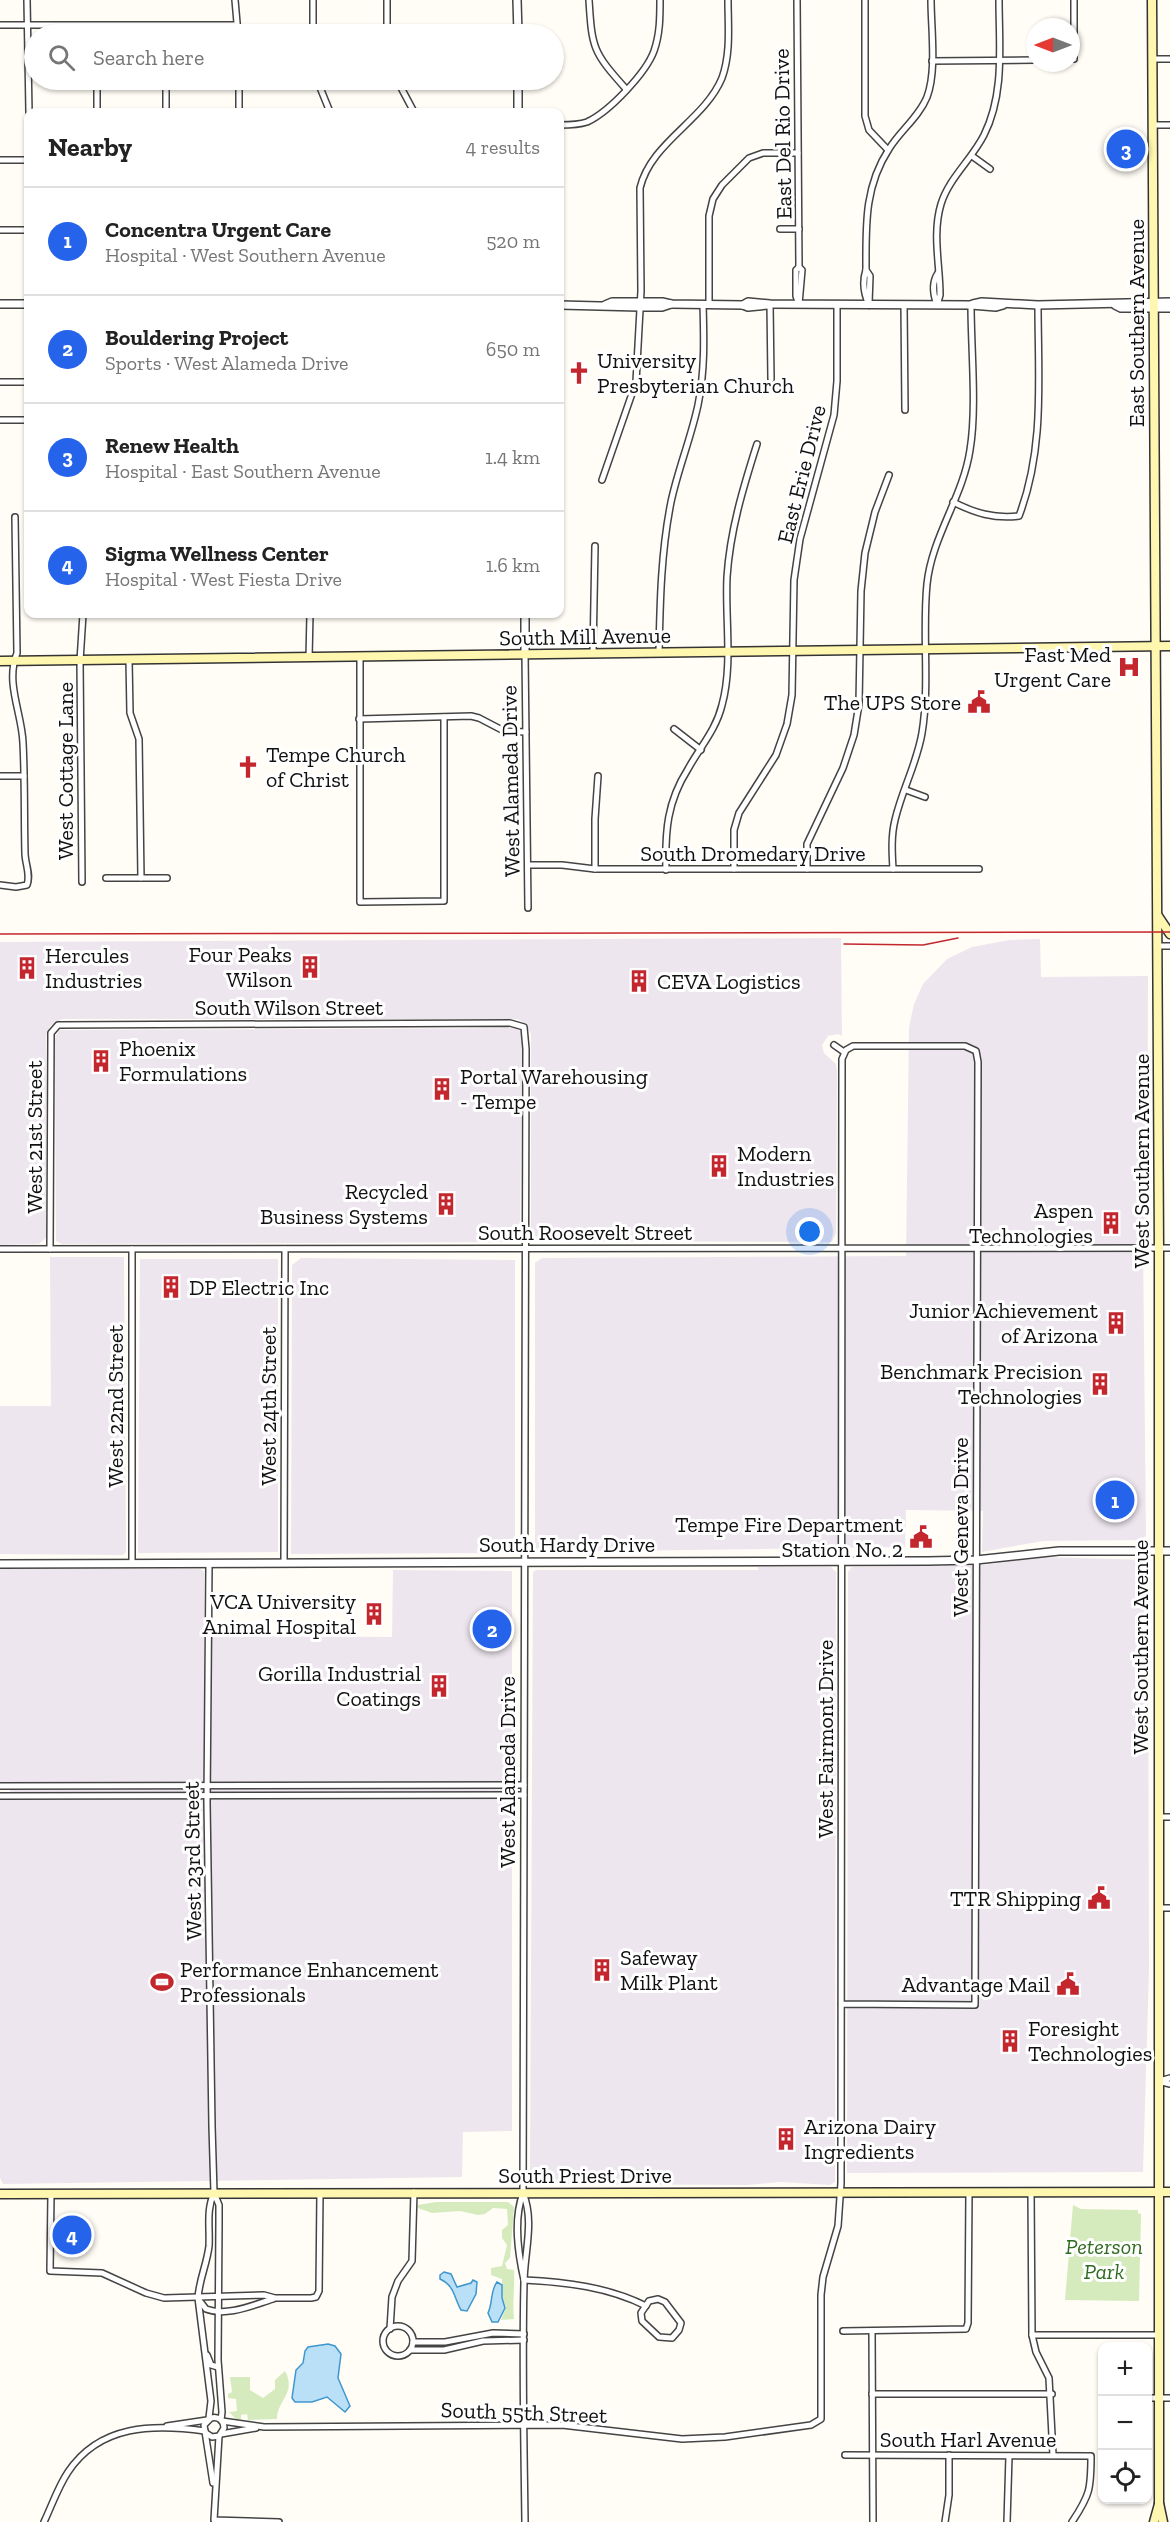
<!DOCTYPE html>
<html lang="en">
<head>
<meta charset="utf-8">
<style>
  :root { --surface:#fff; --page:#f2f2f2; --text:#222; --muted:#767676; --line:#e0e0e0; --accent:#2563eb }
  body { margin:0; font-family:"Zilla Slab",serif; background:var(--page); color:var(--text) }
  .controls { position:absolute; right:18px; bottom:18px; display:grid; overflow:hidden; border-radius:12px; box-shadow:0 2px 4px #0004 }
  .controls button { width:54px; height:54px; display:grid; place-items:center; padding:0; border:0; border-bottom:2px solid var(--line); background:var(--surface); color:var(--text); font:30px sans-serif }
  .compass { position:absolute; left:1026px; top:18px; width:54px; height:54px; border-radius:50%; background:var(--surface); box-shadow:0 2px 4px #0004; rotate:270deg }
  .you { position:absolute; left:810px; top:1232px; width:21px; height:21px; margin:-15px; border:4px solid #fff; border-radius:50%; background:#1a73e8; box-shadow:0 0 0 9px #1a73e833 }
  .badge { display:grid; place-items:center; width:39px; height:39px; border-radius:50%; background:var(--accent); color:#fff; font-size:20px; font-weight:700 }
  .pin { position:absolute; translate:-50% -50%; border:3px solid #fff; box-shadow:0 2px 6px #0006 }
  .list { margin:0; padding:0; list-style:none }
  h2 { display:flex; justify-content:space-between; align-items:center; height:78px; margin:0; padding:0 24px; font-size:26px }
  h2 small { font-size:20px; font-weight:400; color:var(--muted) }
  .list li { display:grid; grid-template-columns:39px 1fr auto; gap:18px; align-items:center; box-sizing:border-box; height:108px; padding:0 24px; border-top:2px solid var(--line) }
  .list b { display:block; font-size:22px; white-space:nowrap }
  .list p { margin:0; font-size:20px; white-space:nowrap; color:var(--muted) }
  .list em { font-size:20px; font-style:normal; color:var(--muted) }
  .icon { flex:none; width:33px; height:33px; fill:none; stroke:currentColor; stroke-width:2; stroke-linecap:round; stroke-linejoin:round }
  .map { position:relative; flex:none; width:1170px; height:2522px; overflow:hidden }
  .search { position:absolute; background:var(--surface); box-shadow:0 2px 4px #0004; left:24px; top:24px; width:540px; height:66px; display:flex; align-items:center; gap:15px; box-sizing:border-box; padding:0 21px; border-radius:33px; color:var(--muted); font-size:22px }
  .panel { position:absolute; background:var(--surface); box-shadow:0 2px 4px #0004; left:24px; top:108px; width:540px; height:510px; border-radius:12px }
  .map>svg:first-child { display:block }
  .industrial { fill:#eee6ef }
  .green { fill:#d5ebbd }
  .water { fill:#b9e0f7; stroke:#3f96cf; stroke-width:1.5 }
  .lines { fill:none; stroke-linecap:round; stroke-linejoin:round }
  .minor-casing { stroke:#444; stroke-width:8 }
  .tertiary-casing { stroke:#444; stroke-width:10 }
  .secondary-casing { stroke:#333; stroke-width:11 }
  .minor { stroke:#fff; stroke-width:5 }
  .tertiary { stroke:#fff; stroke-width:7 }
  .secondary { stroke:#fff6b0; stroke-width:8 }
  .rail { stroke:#c4262e; stroke-width:1.5 }
  .labels { text-anchor:middle; stroke-width:6; stroke-linejoin:round; paint-order:stroke }
  .street-label { font-size:22px; fill:#111; stroke:#fff }
  .poi-label { font-size:22px; fill:#111; stroke:#fff; text-anchor:start }
  .park-label { font-size:22px; font-style:italic; fill:#2f6b1f; stroke:#fff }
</style>
</head>
<body>
<div class="map">
<svg width="1170" height="2522" viewBox="0 0 1170 2522">
  <rect width="100%" height="100%" fill="#fffdf5"/>
  <g class="industrial">
    <polygon points="841,938 842,1036 838,1034 828,1036 822,1045 824,1053 836,1064 837,1071 836,1233 832,1242 534,1241 531,1235 531,1034 525,1023 517,1019 62,1019 50,1026 46,1036 46,1238 39,1244 0,1245 0,942"/>
    <polygon points="1040,939 1041,977 1148,976 1147,1232 1147,1240 1143,1241 1146,1535 1143,1540 1043,1541 982,1552 983,1511 906,1510 905,1547 539,1552 535,1550 535,1263 542,1258 906,1256 909,1027 914,1004 923,984 947,959 972,947 1009,940"/>
    <polygon points="512,1028 518,1029 522,1033 520,1232 516,1242 62,1244 56,1241 55,1038 59,1030"/>
    <polygon points="50,1257 124,1257 126,1552 123,1555 0,1554 0,1406 51,1406"/>
    <polygon points="301,1258 515,1260 515,1546 505,1553 291,1554 292,1265"/>
    <polygon points="140,1259 278,1259 278,1552 138,1553"/>
    <polygon points="1042,1557 1148,1560 1149,1970 1143,2172 847,2173 848,1572 852,1567 983,1565"/>
    <polygon points="758,1567 831,1567 836,1572 835,2182 830,2185 780,2182 748,2185 534,2184 530,2174 533,1572 536,1570 758,1570"/>
    <polygon points="0,1569 201,1569 204,1572 204,1684 212,1683 212,1636 392,1637 393,1570 512,1571 512,2131 463,2132 462,2177 3,2184 0,2178 0,1798 10,1797 10,1783 0,1783"/>
  </g>
  <g class="green">
    <path d="M436 2202H508L514 2207 510 2258 505 2263 507 2269 514 2270C515 2287 512 2302 514 2319L501 2320 506 2307 503 2299 502 2279 491 2275V2268L502 2266 507 2245 502 2238V2230L508 2225 507 2209 493 2208 485 2214 478 2215 460 2211 432 2213 418 2208V2205Z"/>
    <polygon points="1073,2205 1081,2209 1138,2210 1138,2213 1141,2214 1139,2301 1065,2300"/>
    <path d="M285 2371C297 2393 277 2400 277 2419L248 2420 247 2414 241 2415V2419H236L229 2412 237 2411 236 2399 228 2398V2394L232 2392 230 2377H250V2390L263 2398 275 2389V2380Z"/>
  </g>
  <g class="water">
    <path d="M444 2272 451 2274 457 2287 471 2283 473 2280 477 2282 476 2294 467 2311 461 2310C454 2298 455 2286 440 2279V2275Z"/>
    <path d="M497 2282 502 2285V2298L505 2308 498 2322H492L488 2313C493 2303 490 2291 497 2282Z"/>
    <polygon points="328,2344 335,2346 341,2354 338,2378 350,2406 345,2412 327,2397 312,2402 295,2402 292,2398 296,2370 303,2363 305,2351 308,2347"/>
  </g>
  <g class="lines">
    <g class="minor-casing">
      <g id="minor">
        <polyline points="27,0 29,112"/>
        <polyline points="235,0 238,34"/>
        <polyline points="313,0 313,34"/>
        <polyline points="387,0 387,34"/>
        <path d="M589 0C592 49 593 52 626 89"/>
        <polyline points="797,0 799,267 802,270 799,304"/>
        <polyline points="865,0 865,116 869,130 888,150"/>
        <polyline points="0,25 237,25"/>
        <polyline points="1071,59 1074,59 1074,0"/>
        <polyline points="1152,59 1170,59"/>
        <polyline points="932,61 1035,60"/>
        <polyline points="97,80 97,112"/>
        <polyline points="166,80 166,112"/>
        <polyline points="239,80 239,112"/>
        <polyline points="317,80 330,112"/>
        <polyline points="397,80 414,112"/>
        <path d="M560 125C569 125 578 125 587 122 609 112 646 73 654 51 660 34 660 17 660 0"/>
        <polyline points="1153,125 1170,125"/>
        <polyline points="972,156 990,169"/>
        <polyline points="0,160 28,160"/>
        <polyline points="780,229 799,229"/>
        <polyline points="0,230 28,230"/>
        <polyline points="799,267 796,270 796,296 799,304"/>
        <polyline points="866,270 870,276 869,303"/>
        <polyline points="709,304 709,216 713,199 722,185 749,158 763,153 798,153"/>
        <polyline points="770,304 771,379"/>
        <path d="M869 305C864 294 862 282 866 270 866 227 864 187 889 149 900 131 919 117 927 97 937 71 931 28 931 0"/>
        <polyline points="904,305 905,410"/>
        <path d="M937 305 940 295C940 265 932 234 941 204 949 178 972 159 984 135 1005 93 999 45 999 0"/>
        <path d="M937 305C933 294 931 283 938 273"/>
        <polyline points="0,382 28,382"/>
        <polyline points="0,420 28,420"/>
        <path d="M602 480 636 382 641 291 640 188C651 142 704 121 722 78 731 53 728 26 728 0"/>
        <path d="M953 502C975 513 994 519 1019 516 1045 448 1038 377 1038 305"/>
        <path d="M659 653C660 602 661 552 671 502 678 469 691 438 698 405 705 371 704 338 703 304"/>
        <polyline points="525,654 528,908"/>
        <polyline points="593,654 595,546"/>
        <polyline points="360,657 360,902 444,901 444,717"/>
        <polyline points="309,658 310,614"/>
        <polyline points="129,660 130,713 139,739 141,878"/>
        <polyline points="359,719 471,716 479,718 504,731 526,732"/>
        <polyline points="674,729 701,750"/>
        <polyline points="0,776 24,776"/>
        <polyline points="906,790 925,797"/>
        <polyline points="528,865 562,865 595,869 979,869"/>
        <polyline points="595,869 595,819 598,776"/>
        <polyline points="734,869 734,830 739,813 776,755 787,724 792,695 794,580 800,539 834,415 837,381 837,305"/>
        <polyline points="807,869 807,844 843,768 854,735 859,704 861,591 865,553 875,512 889,475"/>
        <path d="M893 869C892 853 891 836 895 820 902 790 917 763 922 733 930 684 922 633 927 584 932 536 963 497 970 450 977 408 971 349 971 305"/>
        <path d="M666 870C665 831 667 802 688 769 700 747 716 730 722 705 733 665 725 619 727 577 730 531 743 488 757 444"/>
        <polyline points="106,878 167,878"/>
        <polyline points="82,882 80,661 83,614"/>
        <path d="M0 885 16 887 27 885C31 874 25 864 25 853 24 817 25 780 23 743 22 713 5 683 17 653L15 517"/>
        <polyline points="1158,946 1170,946"/>
        <polyline points="834,1045 844,1052"/>
        <polyline points="0,1249 1170,1248"/>
        <path d="M50 1249 51 1033 58 1025 510 1023 524 1027 526 1049 523 2193C513 2220 518 2253 524 2280"/>
        <polyline points="132,1249 132,1563"/>
        <polyline points="284,1563 285,1249"/>
        <polyline points="209,1564 207,1803 212,2126 214,2193 219,2205 219,2223 218,2360 222,2412 221,2420"/>
        <polyline points="0,1786 524,1785"/>
        <polyline points="0,1796 524,1795"/>
        <polyline points="1158,1817 1170,1817"/>
        <polyline points="1158,1908 1170,1908"/>
        <polyline points="1158,2081 1170,2084"/>
        <polyline points="1159,2081 1170,2078"/>
        <polyline points="1031,2192 1032,2335 1036,2352 1049,2378 1053,2455"/>
        <path d="M523 2193C535 2221 524 2254 524 2283 522 2363 524 2443 525 2522"/>
        <polyline points="51,2194 50,2271 102,2273 146,2293 164,2298 264,2295 275,2298 311,2298 316,2297 319,2291 320,2193"/>
        <path d="M524 2280C566 2282 608 2287 646 2306"/>
        <polygon points="658,2299 665,2302 681,2323 679,2330 672,2338 659,2337 642,2321 641,2313 649,2301"/>
        <path d="M199 2300 206 2309C227 2317 253 2305 273 2299"/>
        <circle cx="398" cy="2341" r="15"/>
        <polyline points="390,2329 392,2297 398,2281 412,2261 414,2192"/>
        <polyline points="843,2331 966,2329 968,2323 969,2193"/>
        <polyline points="872,2331 873,2522"/>
        <polyline points="1032,2335 1159,2335"/>
        <polyline points="413,2342 445,2342 493,2333 524,2334"/>
        <polyline points="410,2350 444,2350 483,2341 524,2340"/>
        <polyline points="207,2355 211,2365 218,2367"/>
        <polyline points="872,2394 1052,2394"/>
        <polyline points="1148,2398 1170,2398"/>
        <path d="M209 2418 211 2401 198 2298C199 2280 207 2264 209 2246 210 2227 206 2210 214 2193"/>
        <polyline points="222,2421 264,2427 562,2425 682,2439 725,2437 811,2425 821,2419 821,2295 823,2277 838,2226 841,2183 842,1059 846,1050 853,1046 965,1046 976,1051 978,1062 975,2005 841,2004"/>
        <polyline points="167,2426 207,2420"/>
        <path d="M206 2433 212 2437 219 2436 224 2428C224 2421 219 2416 211 2418L204 2425 213 2483"/>
        <polyline points="221,2434 256,2428"/>
        <polyline points="219,2436 214,2520 279,2522"/>
        <path d="M845 2455 1091 2456C1091 2489 1090 2495 1072 2522"/>
        <path d="M44 2522C52 2505 58 2487 68 2472 100 2424 154 2424 205 2431"/>
        <polyline points="945,2522 949,2495 949,2455"/>
        <polyline points="1007,2522 1009,2456"/>
      </g>
    </g>
    <g class="tertiary-casing">
      <g id="tertiary">
        <polyline points="517,0 518,34"/>
        <polyline points="518,80 518,112"/>
        <polyline points="0,304 28,304"/>
        <polyline points="973,304 982,302 1038,305 1170,302"/>
        <polyline points="560,305 639,307 662,307 671,304"/>
        <polyline points="605,305 612,302 662,302 671,304 743,305 748,307 768,305"/>
        <polyline points="743,305 748,302 770,304 971,305 996,307 1003,305"/>
        <polyline points="1115,305 1121,308 1170,308"/>
        <polyline points="525,614 525,654"/>
        <polyline points="0,1564 928,1561 976,1560 1059,1551 1170,1551"/>
      </g>
    </g>
    <g class="secondary-casing">
      <g id="secondary">
        <polyline points="1152,0 1159,1248 1159,2503 1163,2522"/>
        <polyline points="0,661 1170,646"/>
        <polyline points="1158,916 1170,934"/>
        <polyline points="0,2194 1170,2192"/>
        <polyline points="1154,2522 1159,2504"/>
      </g>
    </g>
    <use href="#minor" class="minor"/>
    <use href="#tertiary" class="tertiary"/>
    <use href="#secondary" class="secondary"/>
    <g class="rail">
      <polyline points="0,934 1170,932"/>
      <polyline points="844,944 923,945 958,938"/>
    </g>
  </g>
  <defs>
    <g id="church-bare" transform="scale(1.8)"><path d="M-1.2-6h2.4v3.5h3.3v2.4h-3.3V6h-2.4V-.1h-3.3v-2.4h3.3Z" fill="#c4262e" stroke="#fff" stroke-width="2.5" paint-order="stroke"/></g>
    <g id="hospital-bare" transform="scale(1.8)"><path d="M-5-5h3v3.5h4V-5h3V5h-3V1.5h-4V5h-3Z" fill="#c4262e" stroke="#fff" stroke-width="2.5" paint-order="stroke"/></g>
    <g id="civic-bare" transform="scale(1.8)"><path d="M-.6-6.5H3V-4.5H.6V-3L4-1V1h2V6H-6V1h2V-1L-.6-3ZM-1.2 2.5V6h2.4V2.5Z" fill="#c4262e" stroke="#fff" stroke-width="2.5" paint-order="stroke"/></g>
    <g id="building-bare" transform="scale(1.8)"><path d="M-4-6H4V6H1V3H-1V6H-4ZM-2.5-4.3h1.7v1.8h-1.7ZM.8-4.3h1.7v1.8H.8ZM-2.5-1h1.7V.8h-1.7ZM.8-1h1.7V.8H.8Z" fill="#c4262e" stroke="#fff" stroke-width="2.5" paint-order="stroke"/></g>
    <g id="stadium-bare" transform="scale(1.8)"><path d="M0-5a6.5 5 0 1 0 0 10a6.5 5 0 1 0 0-10ZM-3.5-1.8h7v3.6h-7Z" fill="#c4262e" stroke="#fff" stroke-width="2.5" paint-order="stroke"/></g>
  </defs>
  <g fill-rule="evenodd">
    <use href="#church-bare" x="579" y="373"/>
    <use href="#hospital-bare" x="1129" y="667"/>
    <use href="#civic-bare" x="979" y="702"/>
    <use href="#church-bare" x="248" y="767"/>
    <use href="#building-bare" x="310" y="967"/>
    <use href="#building-bare" x="27" y="968"/>
    <use href="#building-bare" x="639" y="981"/>
    <use href="#building-bare" x="101" y="1061"/>
    <use href="#building-bare" x="442" y="1089"/>
    <use href="#building-bare" x="719" y="1166"/>
    <use href="#building-bare" x="446" y="1204"/>
    <use href="#building-bare" x="1111" y="1223"/>
    <use href="#building-bare" x="171" y="1287"/>
    <use href="#building-bare" x="1116" y="1323"/>
    <use href="#building-bare" x="1100" y="1384"/>
    <use href="#civic-bare" x="921" y="1537"/>
    <use href="#building-bare" x="374" y="1614"/>
    <use href="#building-bare" x="439" y="1686"/>
    <use href="#civic-bare" x="1099" y="1898"/>
    <use href="#building-bare" x="602" y="1970"/>
    <use href="#stadium-bare" x="162" y="1982"/>
    <use href="#civic-bare" x="1068" y="1984"/>
    <use href="#building-bare" x="1010" y="2041"/>
    <use href="#building-bare" x="786" y="2139"/>
  </g>
  <g class="labels">
    <g class="street-label">
      <text transform="translate(782 134) rotate(-91)" y="8">East Del Rio Drive</text>
      <text transform="translate(1136 323) rotate(-90)" y="8">East Southern Avenue</text>
      <text transform="translate(801 474) rotate(-76)" y="8">East Erie Drive</text>
      <text transform="translate(585 636) rotate(-1)" y="8">South Mill Avenue</text>
      <text transform="translate(65 771) rotate(-90)" y="8">West Cottage Lane</text>
      <text transform="translate(510 781) rotate(-91)" y="8">West Alameda Drive</text>
      <text x="753" y="861">South Dromedary Drive</text>
      <text x="289" y="1015">South Wilson Street</text>
      <text transform="translate(34 1137) rotate(-90)" y="8">West 21st Street</text>
      <text transform="translate(1141 1161) rotate(-90)" y="8">West Southern Avenue</text>
      <text x="585" y="1240">South Roosevelt Street</text>
      <text transform="translate(115 1406) rotate(-90)" y="8">West 22nd Street</text>
      <text transform="translate(268 1406) rotate(-90)" y="8">West 24th Street</text>
      <text transform="translate(960 1527) rotate(-90)" y="8">West Geneva Drive</text>
      <text x="567" y="1552">South Hardy Drive</text>
      <text transform="translate(1140 1647) rotate(-90)" y="8">West Southern Avenue</text>
      <text transform="translate(825 1739) rotate(-90)" y="8">West Fairmont Drive</text>
      <text transform="translate(507 1772) rotate(-90)" y="8">West Alameda Drive</text>
      <text transform="translate(192 1861) rotate(-91)" y="8">West 23rd Street</text>
      <text x="585" y="2183">South Priest Drive</text>
      <text transform="translate(524 2412) rotate(2)" y="8">South 55th Street</text>
      <text x="968" y="2447">South Harl Avenue</text>
    </g>
    <g class="poi-label">
      <text x="597" y="368">University<tspan x="597" dy="25">Presbyterian Church</tspan></text>
      <text x="1111" y="662" text-anchor="end">Fast Med<tspan x="1111" dy="25">Urgent Care</tspan></text>
      <text x="961" y="710" text-anchor="end">The UPS Store</text>
      <text x="266" y="762">Tempe Church<tspan x="266" dy="25">of Christ</tspan></text>
      <text x="292" y="962" text-anchor="end">Four Peaks<tspan x="292" dy="25">Wilson</tspan></text>
      <text x="45" y="963">Hercules<tspan x="45" dy="25">Industries</tspan></text>
      <text x="657" y="989">CEVA Logistics</text>
      <text x="119" y="1056">Phoenix<tspan x="119" dy="25">Formulations</tspan></text>
      <text x="460" y="1084">Portal Warehousing<tspan x="460" dy="25">- Tempe</tspan></text>
      <text x="737" y="1161">Modern<tspan x="737" dy="25">Industries</tspan></text>
      <text x="428" y="1199" text-anchor="end">Recycled<tspan x="428" dy="25">Business Systems</tspan></text>
      <text x="1093" y="1218" text-anchor="end">Aspen<tspan x="1093" dy="25">Technologies</tspan></text>
      <text x="189" y="1295">DP Electric Inc</text>
      <text x="1098" y="1318" text-anchor="end">Junior Achievement<tspan x="1098" dy="25">of Arizona</tspan></text>
      <text x="1082" y="1379" text-anchor="end">Benchmark Precision<tspan x="1082" dy="25">Technologies</tspan></text>
      <text x="903" y="1532" text-anchor="end">Tempe Fire Department<tspan x="903" dy="25">Station No. 2</tspan></text>
      <text x="356" y="1609" text-anchor="end">VCA University<tspan x="356" dy="25">Animal Hospital</tspan></text>
      <text x="421" y="1681" text-anchor="end">Gorilla Industrial<tspan x="421" dy="25">Coatings</tspan></text>
      <text x="1081" y="1906" text-anchor="end">TTR Shipping</text>
      <text x="620" y="1965">Safeway<tspan x="620" dy="25">Milk Plant</tspan></text>
      <text x="180" y="1977">Performance Enhancement<tspan x="180" dy="25">Professionals</tspan></text>
      <text x="1050" y="1992" text-anchor="end">Advantage Mail</text>
      <text x="1028" y="2036">Foresight<tspan x="1028" dy="25">Technologies</tspan></text>
      <text x="804" y="2134">Arizona Dairy<tspan x="804" dy="25">Ingredients</tspan></text>
    </g>
    <g class="park-label">
      <text x="1104" y="2254">Peterson<tspan x="1104" dy="25">Park</tspan></text>
    </g>
  </g>
</svg>
<div class="controls">
<button>+</button>
<button>−</button>
<button><svg class="icon" aria-label="locate" viewBox="0 0 24 24"><circle cx="12" cy="12" r="6"/><path d="M12 2v4M12 18v4M2 12h4M18 12h4"/></svg></button>
</div>
<svg class="compass" viewBox="-18 -18 36 36"><path d="M0-13l5 13h-10z" fill="#e53935"/><path d="M0 13l5-13h-10z" fill="#767676"/></svg>
<div class="you"></div>
<div class="pin badge" style="left:1115px;top:1500px">1</div>
<div class="pin badge" style="left:492px;top:1629px">2</div>
<div class="pin badge" style="left:1126px;top:149px">3</div>
<div class="pin badge" style="left:72px;top:2235px">4</div>
<div class="search"><svg class="icon" aria-label="search" viewBox="0 0 24 24"><circle cx="10" cy="10" r="6"/><path d="M15 15l6 6"/></svg>Search here</div>
<section class="panel">
<h2>Nearby<small>4 results</small></h2>
<ul class="list">
<li><span class="badge">1</span><div><b>Concentra Urgent Care</b><p>Hospital · West Southern Avenue</p></div><em>520 m</em></li>
<li><span class="badge">2</span><div><b>Bouldering Project</b><p>Sports · West Alameda Drive</p></div><em>650 m</em></li>
<li><span class="badge">3</span><div><b>Renew Health</b><p>Hospital · East Southern Avenue</p></div><em>1.4 km</em></li>
<li><span class="badge">4</span><div><b>Sigma Wellness Center</b><p>Hospital · West Fiesta Drive</p></div><em>1.6 km</em></li>
</ul>
</section>
</div>
</body>
</html>
